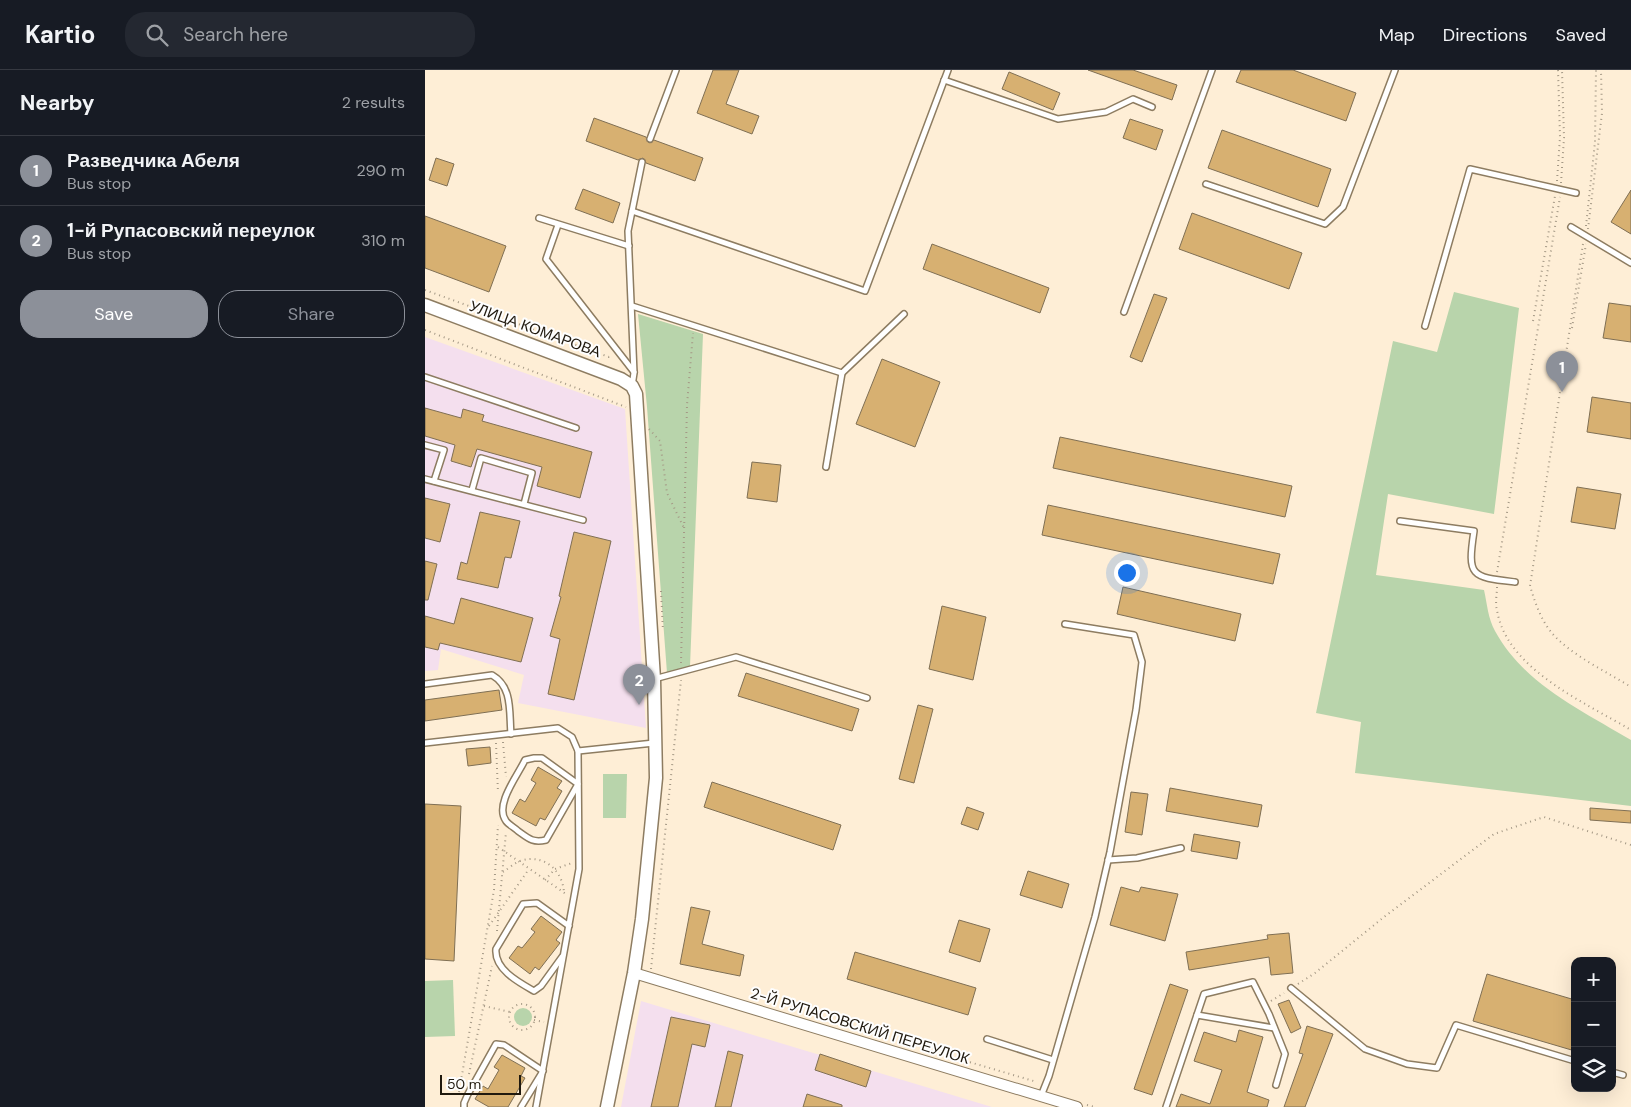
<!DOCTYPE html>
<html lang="en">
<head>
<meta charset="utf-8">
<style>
  :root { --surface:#171b24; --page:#242831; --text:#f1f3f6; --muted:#9ea1a6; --line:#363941; --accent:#8c9099 }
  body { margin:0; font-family:"DM Sans",sans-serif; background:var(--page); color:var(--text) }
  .controls { position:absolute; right:15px; bottom:15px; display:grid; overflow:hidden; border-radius:10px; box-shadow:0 5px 20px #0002 }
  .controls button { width:45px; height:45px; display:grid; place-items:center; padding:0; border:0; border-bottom:1px solid var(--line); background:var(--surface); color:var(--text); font:25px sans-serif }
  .scale { position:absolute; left:15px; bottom:12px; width:81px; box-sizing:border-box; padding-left:5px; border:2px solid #20190e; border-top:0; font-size:14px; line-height:18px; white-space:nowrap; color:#20190e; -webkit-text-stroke:4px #fefefe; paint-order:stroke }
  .you { position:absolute; left:701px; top:502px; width:18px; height:18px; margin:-12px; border:4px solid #fff; border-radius:50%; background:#1a73e8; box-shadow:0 0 0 8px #1a73e833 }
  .badge { display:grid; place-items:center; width:32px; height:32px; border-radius:50%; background:var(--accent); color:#fff; font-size:16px; font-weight:700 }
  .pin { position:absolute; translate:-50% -41px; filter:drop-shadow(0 1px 2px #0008) }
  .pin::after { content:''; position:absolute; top:26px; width:18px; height:15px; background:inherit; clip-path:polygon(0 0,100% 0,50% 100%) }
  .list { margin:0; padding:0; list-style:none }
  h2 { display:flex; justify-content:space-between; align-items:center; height:65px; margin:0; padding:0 20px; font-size:21px }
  h2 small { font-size:16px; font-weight:400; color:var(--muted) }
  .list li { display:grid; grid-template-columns:32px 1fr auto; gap:15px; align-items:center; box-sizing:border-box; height:70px; padding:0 20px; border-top:1px solid var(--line) }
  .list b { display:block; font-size:19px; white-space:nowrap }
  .list p { margin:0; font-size:16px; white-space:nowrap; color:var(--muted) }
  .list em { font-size:16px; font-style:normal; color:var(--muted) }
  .actions { display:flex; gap:10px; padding:15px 20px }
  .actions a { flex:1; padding:11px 0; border:1px solid var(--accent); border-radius:20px; text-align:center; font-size:18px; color:var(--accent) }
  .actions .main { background:var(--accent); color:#fff }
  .icon { flex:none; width:28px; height:28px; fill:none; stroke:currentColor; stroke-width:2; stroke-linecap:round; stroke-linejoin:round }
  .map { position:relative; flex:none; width:1206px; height:1037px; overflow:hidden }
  header { display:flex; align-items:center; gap:30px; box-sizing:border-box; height:70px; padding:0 25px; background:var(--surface); border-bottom:1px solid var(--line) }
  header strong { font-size:24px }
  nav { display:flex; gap:28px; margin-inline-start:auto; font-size:18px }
  .search { width:350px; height:45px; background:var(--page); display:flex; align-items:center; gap:12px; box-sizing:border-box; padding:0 18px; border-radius:20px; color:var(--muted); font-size:19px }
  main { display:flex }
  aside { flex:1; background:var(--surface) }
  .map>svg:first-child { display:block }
  .industrial { fill:#f4dfee }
  .green { fill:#b8d4ab }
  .building { fill:#d7b071; stroke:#7f6f54 }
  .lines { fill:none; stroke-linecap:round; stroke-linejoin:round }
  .service-casing { stroke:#8d7c61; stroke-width:8 }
  .minor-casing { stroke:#8d7c61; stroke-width:12 }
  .tertiary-casing { stroke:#8d7c61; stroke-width:15 }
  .path { stroke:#a49885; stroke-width:2; stroke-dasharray:1 4; stroke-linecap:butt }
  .service { stroke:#fff; stroke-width:5 }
  .minor { stroke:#fff; stroke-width:10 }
  .tertiary { stroke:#fff; stroke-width:12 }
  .labels { text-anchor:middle; stroke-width:4; stroke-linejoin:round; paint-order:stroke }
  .street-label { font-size:15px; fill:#20190e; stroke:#fefefe }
</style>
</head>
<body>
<header>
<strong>Kartio</strong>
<div class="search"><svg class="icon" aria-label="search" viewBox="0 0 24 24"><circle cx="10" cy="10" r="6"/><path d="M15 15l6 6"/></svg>Search here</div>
<nav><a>Map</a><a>Directions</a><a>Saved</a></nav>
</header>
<main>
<aside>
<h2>Nearby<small>2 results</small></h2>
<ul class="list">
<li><span class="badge">1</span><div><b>Разведчика Абеля</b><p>Bus stop</p></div><em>290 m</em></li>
<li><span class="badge">2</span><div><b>1-й Рупасовский переулок</b><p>Bus stop</p></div><em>310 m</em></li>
</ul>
<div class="actions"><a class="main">Save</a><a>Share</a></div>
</aside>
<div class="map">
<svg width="1206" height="1037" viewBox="0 0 1206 1037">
  <rect width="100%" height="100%" fill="#feeed6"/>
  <g class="industrial">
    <polygon points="0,267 200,339 221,658 93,633 99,605 16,579 13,600 0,601"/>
    <polygon points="216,931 567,1037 196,1037"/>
  </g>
  <g class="green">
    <path d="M1029 222 1094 238 1069 444 963 424 951 505 1059 520C1062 533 1063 549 1070 561 1099 614 1156 640 1206 670V736L930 703 936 652 891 643 968 271 1012 282Z"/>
    <polygon points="213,244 278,264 265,597 242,603 222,337"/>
    <polygon points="178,704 202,704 201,748 178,748"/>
    <polygon points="28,910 30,966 0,967 0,911"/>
    <circle cx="98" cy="947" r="9"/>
  </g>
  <g class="building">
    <polygon points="288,0 314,0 301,34 334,46 327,64 272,43"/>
    <polygon points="663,0 708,0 752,15 747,30"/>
    <polygon points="816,0 868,0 931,23 921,51 811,12"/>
    <polygon points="584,2 635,23 628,40 577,19"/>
    <polygon points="169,48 221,67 224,73 229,70 278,88 270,111 221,93 218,88 213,90 161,71"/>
    <polygon points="705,49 738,60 731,80 698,68"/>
    <polygon points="797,60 906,99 893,137 783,98"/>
    <polygon points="11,88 29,94 22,116 4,110"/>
    <polygon points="158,119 195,133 188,153 150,139"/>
    <polygon points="1206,120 1206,164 1186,152"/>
    <polygon points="767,143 877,183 864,219 754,179"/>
    <polygon points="0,146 81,176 64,222 0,198"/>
    <polygon points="507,174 624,218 615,243 498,199"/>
    <polygon points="729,224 742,228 717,292 705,287"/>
    <polygon points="1184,233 1206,236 1206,272 1178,268"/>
    <polygon points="457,289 515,312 490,377 431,354"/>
    <polygon points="1167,327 1206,333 1206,369 1162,362"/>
    <polygon points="0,338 36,348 38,339 59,345 57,351 167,382 155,428 112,416 117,397 52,379 46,397 26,391 30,375 0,366"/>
    <polygon points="635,367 867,416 860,447 628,398"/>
    <polygon points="327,392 356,395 352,432 322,428"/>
    <polygon points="1152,417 1196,424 1190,459 1146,452"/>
    <polygon points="0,428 25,434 15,472 0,468"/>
    <polygon points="623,435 855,484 848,514 617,465"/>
    <polygon points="55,442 95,451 86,488 80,487 73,518 32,509 36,492 42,494"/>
    <polygon points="149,462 186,471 149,630 123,624 135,569 125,566 136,527 134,526"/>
    <polygon points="0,491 12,494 3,530 0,530"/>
    <polygon points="698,517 816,544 810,571 692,544"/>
    <polygon points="36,528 108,548 96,592 15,573 13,580 0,577 0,546 29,554"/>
    <polygon points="517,536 561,547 548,610 504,599"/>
    <polygon points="321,603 434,639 427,661 313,626"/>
    <polygon points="74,620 77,640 0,651 0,630"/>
    <polygon points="493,635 508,639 489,713 474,709"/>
    <polygon points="65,677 66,693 43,696 41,679"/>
    <polygon points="113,697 137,711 132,718 137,721 120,750 115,748 111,756 87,743 95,729 100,732 111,713 106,710"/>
    <polygon points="287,712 416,755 408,780 279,737"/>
    <polygon points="745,718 837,735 833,757 741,741"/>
    <polygon points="706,722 723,724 717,765 700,762"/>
    <polygon points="0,734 36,736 29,891 0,889"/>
    <polygon points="542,737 559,743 553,760 536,754"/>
    <polygon points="1165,738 1206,741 1206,753 1165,750"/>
    <polygon points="769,764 815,772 812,789 766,781"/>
    <polygon points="603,801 644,814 637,838 595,825"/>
    <polygon points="696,817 714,822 716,817 753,824 740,871 685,855"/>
    <polygon points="266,837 285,841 277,874 319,885 315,906 255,894"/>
    <polygon points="116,846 137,862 131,870 135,873 114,900 110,897 105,904 84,888 93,876 97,878 110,862 106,859"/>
    <polygon points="534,850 565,859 555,892 524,882"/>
    <polygon points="864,863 868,903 846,905 844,887 764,900 761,882 843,869 842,865"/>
    <polygon points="430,882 551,918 543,945 422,909"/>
    <polygon points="1062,904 1150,930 1150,981 1048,951"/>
    <polygon points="745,914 763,920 727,1025 709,1019"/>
    <polygon points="864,930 876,958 866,963 853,934"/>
    <polygon points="246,947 285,955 280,977 267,974 253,1037 226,1037"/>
    <polygon points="882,956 908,964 880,1037 859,1037 878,984 874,983"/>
    <polygon points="814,960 838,967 822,1022 844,1030 842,1037 751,1037 756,1024 785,1034 797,1000 769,991 779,962 811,972"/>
    <polygon points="303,981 318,985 306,1037 290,1037"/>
    <polygon points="395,984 446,1001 441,1017 390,1000"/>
    <polygon points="77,985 100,998 96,1006 100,1008 83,1037 64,1037 50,1029 58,1016 63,1019 74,1000 69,997"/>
    <polygon points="382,1024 417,1035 417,1037 378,1037"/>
  </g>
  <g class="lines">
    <g class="service-casing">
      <g id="service">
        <polyline points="519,10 633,49 681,42 708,29 727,37"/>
        <polyline points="225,69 251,0"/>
        <polyline points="781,114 900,154 918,137 970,0"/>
        <polyline points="207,141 440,221 523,0"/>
        <polyline points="114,148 204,176"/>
        <polyline points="133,155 121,189 209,302"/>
        <polyline points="1146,157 1206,193"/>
        <polyline points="207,236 417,303 479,244"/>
        <polyline points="699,242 787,0"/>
        <polyline points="1000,256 1045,99 1151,123"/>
        <polyline points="0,307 151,358"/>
        <polyline points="207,316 209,303 203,161 217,92"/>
        <polyline points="0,375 19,380 9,411"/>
        <polyline points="401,397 417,303"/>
        <polyline points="0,409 158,450"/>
        <polyline points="47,420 56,388 107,403 99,434"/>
        <path d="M975 451 1049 461C1042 507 1046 507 1090 512"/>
        <polyline points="229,609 311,587 442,628"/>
        <path d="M0 614 67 605C88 617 84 642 86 664"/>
        <polyline points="0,673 133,658 147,667 153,681 154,799 111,1037"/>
        <polyline points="153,681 229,673"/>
        <path d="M109 688H117L153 714 121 770C108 773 104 769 93 761 90 758 84 755 81 751 69 735 93 705 100 690Z"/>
        <polyline points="683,790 712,788 756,778"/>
        <path d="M137 887 116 916 109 921C93 912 69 899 71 879L98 834 112 833 144 856"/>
        <polyline points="866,918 940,979 982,994 1012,998 1031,955 1150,991"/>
        <polyline points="772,945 849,958"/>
        <polyline points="562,969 628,990"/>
        <polyline points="1187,1002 1198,1005"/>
        <polyline points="616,1026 624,1006 670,847 685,782 711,640 717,592 709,565 640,554"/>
        <polyline points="39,1037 39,1033 43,1024 71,974 79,975 118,1001 96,1037"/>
        <polyline points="741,1037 779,924 828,912 844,944 860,984 851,1015"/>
      </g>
    </g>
    <g class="minor-casing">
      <polyline id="minor" points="209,903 652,1037"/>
    </g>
    <g class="tertiary-casing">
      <polyline id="tertiary" points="0,235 196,309 207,316 211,324 229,609 231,708 217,849 209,903 182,1037"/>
    </g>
    <g class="path">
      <polyline points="1132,111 1135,67 1133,0"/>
      <polyline points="1136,113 1139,68 1137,0"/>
      <polyline points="1161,156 1170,72 1171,0"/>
      <polyline points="1163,159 1177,43 1176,0"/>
      <path d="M1158 174 1105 516C1110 532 1115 548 1126 562 1144 584 1182 602 1206 617"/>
      <polyline points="0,220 184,287 188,286"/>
      <polyline points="1108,251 1130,126"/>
      <polyline points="1147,258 1161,174"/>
      <polyline points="0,260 201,337"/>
      <polyline points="224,359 235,371 242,423 259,458"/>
      <polyline points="1072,502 1135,127"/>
      <path d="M1072 517C1072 524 1070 533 1072 540 1081 599 1161 633 1206 660"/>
      <polyline points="236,521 238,561"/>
      <polyline points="256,593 262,335 268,263"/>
      <polyline points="78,672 81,707"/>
      <polyline points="71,673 73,723"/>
      <polyline points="73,777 141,824"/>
      <path d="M78 802C83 799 89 793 95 791 118 783 138 800 139 823"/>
      <polyline points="120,810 130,799 147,793"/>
      <polyline points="64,856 104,799"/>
      <polyline points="72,861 81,762"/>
      <polyline points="226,899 256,610"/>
      <polyline points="873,914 890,903 959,847 1069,764 1119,747 1206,775"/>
      <polyline points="846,931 859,923"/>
      <circle cx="97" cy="947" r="13"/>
      <polyline points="59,936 85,942"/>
      <polyline points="109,950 119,952"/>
      <polyline points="497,978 612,1012"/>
      <polyline points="44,1004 67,896"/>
      <polyline points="34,1022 69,820 73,755"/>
      <polyline points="662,1035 670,1037"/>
    </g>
    <use href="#service" class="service"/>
    <use href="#minor" class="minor"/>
    <use href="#tertiary" class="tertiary"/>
  </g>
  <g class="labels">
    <g class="street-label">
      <text transform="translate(110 259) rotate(20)" y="5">УЛИЦА КОМАРОВА</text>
      <text transform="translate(435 956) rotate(17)" y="5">2-Й РУПАСОВСКИЙ ПЕРЕУЛОК</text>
    </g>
  </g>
</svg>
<div class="controls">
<button>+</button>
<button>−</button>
<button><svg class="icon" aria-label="layers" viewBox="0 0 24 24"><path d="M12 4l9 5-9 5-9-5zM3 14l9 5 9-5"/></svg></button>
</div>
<div class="scale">50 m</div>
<div class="you"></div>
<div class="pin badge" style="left:1137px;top:322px">1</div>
<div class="pin badge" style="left:214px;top:635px">2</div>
</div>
</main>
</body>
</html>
